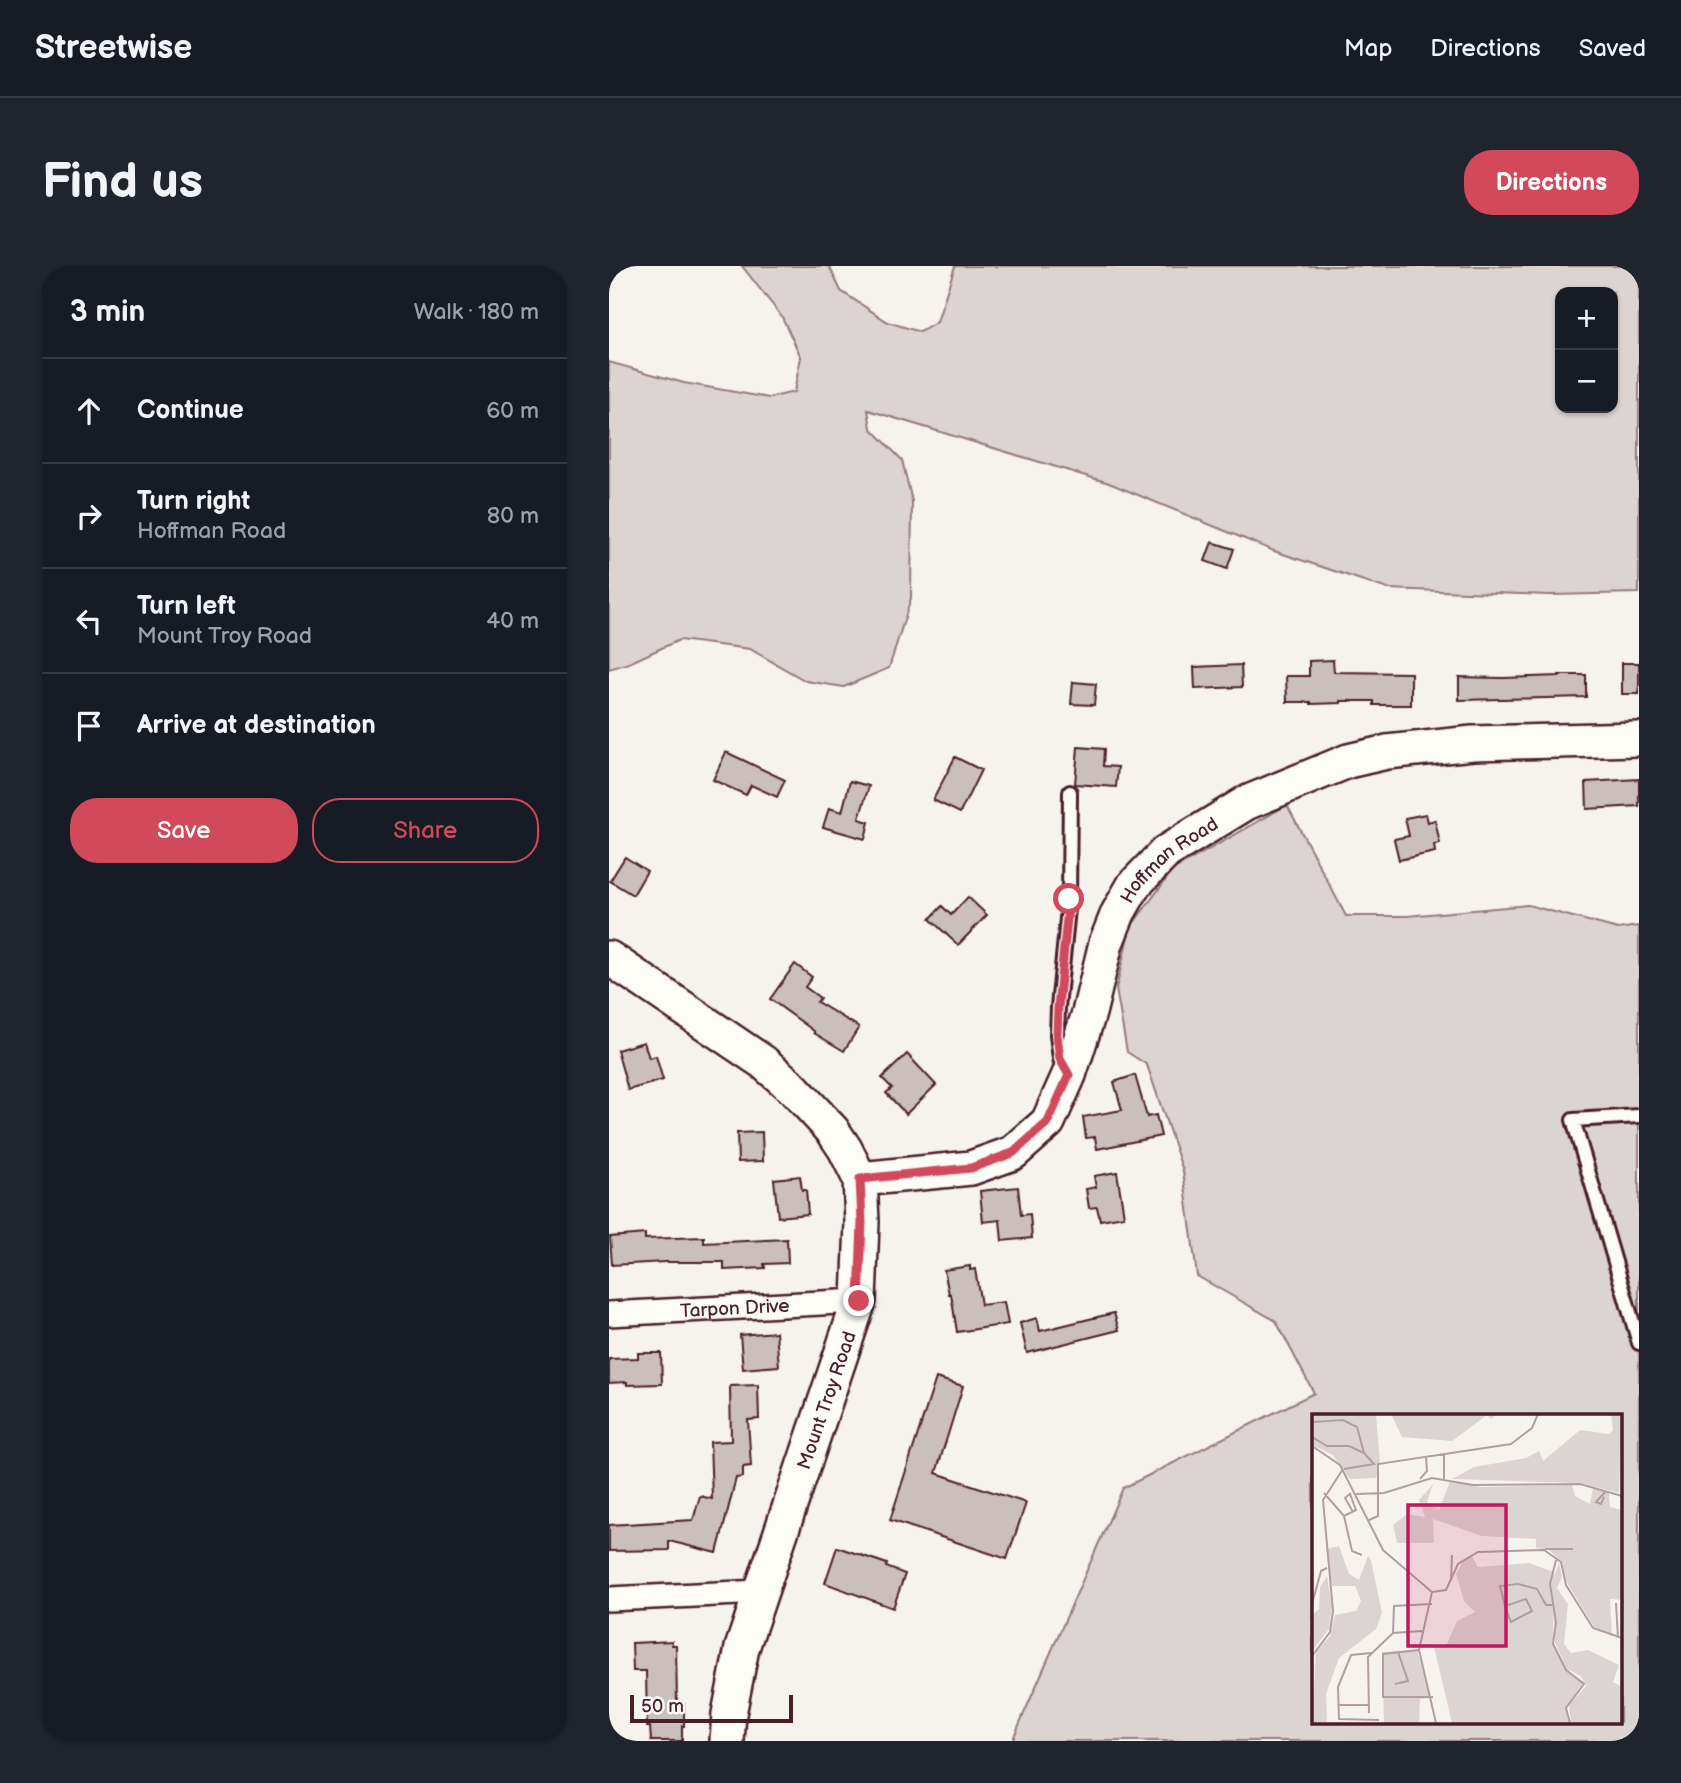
<!DOCTYPE html>
<html lang="en">
<head>
<meta charset="utf-8">
<style>
  :root { --surface:#171b24; --page:#20242c; --text:#f1f3f6; --muted:#9ea1a6; --line:#363941; --accent:#d1495b }
  body { margin:0; font-family:"Balsamiq Sans",sans-serif; background:var(--page); color:var(--text) }
  .controls { position:absolute; right:21px; top:21px; display:grid; overflow:hidden; border-radius:14px; box-shadow:0 2px 5px #0004 }
  .controls button { width:63px; height:63px; display:grid; place-items:center; padding:0; border:0; border-bottom:2px solid var(--line); background:var(--surface); color:var(--text); font:35px sans-serif }
  .scale { position:absolute; left:21px; bottom:18px; width:163px; box-sizing:border-box; padding-left:7px; border:4px solid #4a1f2b; border-top:0; font-size:19px; line-height:24px; white-space:nowrap; color:#4a1f2b; -webkit-text-stroke:5px #fdfcf7; paint-order:stroke }
  .stop { position:absolute; width:21px; height:21px; margin:-16px; border:5px solid #d1495b; border-radius:50%; background:#fff }
  .stop.end { background:#d1495b; border-color:#fff; box-shadow:0 2px 7px #0008 }
  .list { margin:0; padding:0; list-style:none }
  h2 { display:flex; justify-content:space-between; align-items:center; height:91px; margin:0; padding:0 28px; font-size:30px }
  h2 small { font-size:23px; font-weight:400; color:var(--muted) }
  .list li { display:grid; grid-template-columns:46px 1fr auto; gap:21px; align-items:center; box-sizing:border-box; height:105px; padding:0 28px; border-top:2px solid var(--line) }
  .list b { display:block; font-size:26px; white-space:nowrap }
  .list p { margin:0; font-size:23px; white-space:nowrap; color:var(--muted) }
  .list em { font-size:23px; font-style:normal; color:var(--muted) }
  .actions { display:flex; gap:14px; padding:21px 28px }
  .actions a { flex:1; padding:16px 0; border:2px solid var(--accent); border-radius:28px; text-align:center; font-size:24px; color:var(--accent) }
  .actions .main { background:var(--accent); color:#fff }
  .icon { flex:none; width:38px; height:38px; fill:none; stroke:currentColor; stroke-width:2; stroke-linecap:round; stroke-linejoin:round }
  .map { position:relative; flex:none; width:1030px; height:1475px; overflow:hidden; border-radius:28px }
  header { display:flex; align-items:center; gap:42px; box-sizing:border-box; height:98px; padding:0 35px; background:var(--surface); border-bottom:2px solid var(--line) }
  header strong { font-size:33px }
  nav { display:flex; gap:38px; margin-inline-start:auto; font-size:24px }
  .intro { display:flex; align-items:center; justify-content:space-between; box-sizing:border-box; height:168px; padding:0 42px }
  h1 { margin:0; font-size:49px }
  .button { padding:18px 32px; border-radius:28px; background:var(--accent); color:#fff; font-size:24px; font-weight:700 }
  main { display:flex; gap:42px; padding:0 42px }
  aside { flex:1; background:var(--surface); border-radius:28px; box-shadow:0 2px 5px #0004 }
  .map>svg:first-child { display:block }
  .green { fill:#dcd4d2; stroke:#937a7e; stroke-width:2; fill-rule:evenodd }
  .building { fill:#cbbfbe; stroke:#4a1f2b; stroke-width:2 }
  .lines { fill:none; stroke-linecap:round; stroke-linejoin:round }
  .lane-casing { stroke:#4a1f2b; stroke-width:18 }
  .street-casing { stroke:#4a1f2b; stroke-width:28 }
  .secondary-casing { stroke:#4a1f2b; stroke-width:38 }
  .lane { stroke:#fdfcf7; stroke-width:12 }
  .street { stroke:#fdfcf7; stroke-width:23 }
  .secondary { stroke:#fdfcf7; stroke-width:33 }
  .route { stroke:#d1495b; stroke-width:9 }
  .labels { text-anchor:middle; stroke-width:5; stroke-linejoin:round; paint-order:stroke }
  .street-label { font-size:19px; fill:#4a1f2b; stroke:#fdfcf7 }
  .inset-road { fill:none; stroke:#b19ea1; stroke-width:2 }
  .view { fill:#c2185b; fill-opacity:0.15; stroke:#c2185b; stroke-width:3.5 }
  .inset-edge { fill:none; stroke:#4a1f2b; stroke-width:3.5 }
</style>
</head>
<body>
<header>
<strong>Streetwise</strong>
<nav><a>Map</a><a>Directions</a><a>Saved</a></nav>
</header>
<div class="intro"><h1>Find us</h1><a class="button">Directions</a></div>
<main>
<aside>
<h2>3 min<small>Walk · 180 m</small></h2>
<ul class="list">
<li><svg class="icon" aria-label="ahead" viewBox="0 0 24 24"><path d="M12 20V5M6 11l6-6 6 6"/></svg><div><b>Continue</b></div><em>60 m</em></li>
<li><svg class="icon" aria-label="right" viewBox="0 0 24 24"><path d="M7 20v-9h11M14 6l5 5-5 5"/></svg><div><b>Turn right</b><p>Hoffman Road</p></div><em>80 m</em></li>
<li><svg class="icon" aria-label="left" viewBox="0 0 24 24"><path d="M17 20v-9H6M10 6l-5 5 5 5"/></svg><div><b>Turn left</b><p>Mount Troy Road</p></div><em>40 m</em></li>
<li><svg class="icon" aria-label="arrive" viewBox="0 0 24 24"><path d="M6 21V4h12l-3 4 3 4H6"/></svg><div><b>Arrive at destination</b></div></li>
</ul>
<div class="actions"><a class="main">Save</a><a>Share</a></div>
</aside>
<div class="map">
<svg width="1030" height="1475" viewBox="0 0 1030 1475">
  <rect width="100%" height="100%" fill="#f6f3ef"/>
  <filter id="ink" filterUnits="userSpaceOnUse"><feTurbulence type="fractalNoise" baseFrequency=".0143" numOctaves="2"/><feDisplacementMap in="SourceGraphic" scale="14" xChannelSelector="R" yChannelSelector="G"/><feConvolveMatrix kernelMatrix="1 2 1 2 8 2 1 2 1" color-interpolation-filters="sRGB"/></filter>
  <g filter="url(#ink)">
    <g class="green">
      <path d="M133 0H220L232 25 279 56 311 66 328 56 346 0H1030V327L940 329 779 323 665 285 500 217 259 144 262 162 293 194 303 235 302 332 280 402 235 421 197 415 141 383 70 374 20 397 0 403V96L75 117 160 132 185 126 192 91 173 51ZM951 26H1004V142H951Z"/>
      <path d="M678 539 737 650H798L919 639 1009 663 1030 660V1475H403L514 1222 705 1127 667 1055 588 1010 574 905 538 799 518 786 507 723 521 662 564 604ZM704 1150H1011V1456H704Z"/>
    </g>
    <g class="building">
      <polygon points="603,276 625,283 618,303 596,295"/>
      <polygon points="724,394 725,406 802,407 802,439 765,439 765,435 732,435 732,437 702,438 702,436 678,436 677,410 700,410 700,395"/>
      <rect x="1013" y="397" width="17" height="31"/>
      <polygon points="632,399 633,421 586,423 585,401"/>
      <polygon points="950,409 977,409 977,431 850,434 850,411 894,412 950,410"/>
      <polygon points="464,416 487,418 485,439 462,438"/>
      <polygon points="469,481 495,483 494,500 509,501 507,521 466,518"/>
      <polygon points="117,486 176,514 168,531 142,519 137,529 104,514"/>
      <polygon points="346,491 372,504 351,547 324,534"/>
      <polygon points="1030,513 1030,540 978,543 977,516"/>
      <polygon points="241,515 260,520 250,553 260,556 256,573 214,561 220,542 233,546"/>
      <polygon points="817,548 819,556 826,554 831,578 825,579 826,586 790,594 785,573 800,570 796,552"/>
      <polygon points="16,591 38,605 24,629 1,615"/>
      <polygon points="359,631 378,649 349,679 321,653 333,640 342,649"/>
      <polygon points="186,698 203,711 196,721 211,732 208,736 250,761 235,785 205,767 205,765 161,733"/>
      <polygon points="35,776 40,792 47,790 54,814 19,824 8,784"/>
      <polygon points="298,788 327,819 297,848 277,827 283,822 273,812"/>
      <polygon points="526,809 538,851 547,849 552,870 488,883 486,871 477,872 474,851 513,844 505,816"/>
      <polygon points="153,866 154,895 129,896 128,867"/>
      <polygon points="508,906 515,950 491,954 488,941 480,942 477,923 487,921 485,910"/>
      <polygon points="191,910 193,924 197,924 199,948 169,951 165,913"/>
      <polygon points="409,921 412,949 421,948 423,972 393,975 391,954 374,956 371,925"/>
      <polygon points="36,968 36,973 95,971 95,977 178,973 179,997 155,998 156,1002 115,1004 115,996 56,996 3,999 1,971"/>
      <polygon points="361,1000 361,1004 366,1003 372,1039 395,1036 399,1058 348,1066 342,1028 340,1028 335,1004"/>
      <polygon points="505,1047 510,1064 418,1087 411,1057 428,1052 431,1065"/>
      <polygon points="167,1066 170,1100 134,1103 131,1069"/>
      <polygon points="29,1087 52,1087 53,1118 18,1119 18,1116 0,1117 0,1093 29,1092"/>
      <polygon points="327,1112 354,1120 327,1207 417,1237 398,1293 281,1254"/>
      <polygon points="149,1119 150,1153 139,1154 142,1200 134,1201 134,1211 127,1212 108,1287 60,1275 60,1284 0,1285 0,1259 84,1254 91,1230 103,1233 101,1176 122,1175 121,1120"/>
      <polygon points="228,1281 278,1298 277,1301 296,1308 284,1342 216,1317"/>
      <polygon points="63,1375 63,1379 67,1379 68,1438 75,1438 75,1460 73,1460 73,1475 42,1475 41,1461 38,1461 37,1405 24,1405 23,1377"/>
    </g>
    <g class="lines">
      <g class="lane-casing">
        <g id="lane">
          <polyline points="455,800 451,793 448,769 449,741 460,633 461,526"/>
          <polyline points="1030,850 964,854 1030,1077"/>
        </g>
      </g>
      <g class="street-casing">
        <g id="street">
          <path id="s1" d="M0 1048 250 1035"/>
          <polyline points="0,1333 152,1326"/>
        </g>
      </g>
      <g class="secondary-casing">
        <g id="secondary">
          <polyline points="0,692 154,796 185,823 224,865 236,883 251,913 253,956 250,1035 133,1382 120,1448 118,1475"/>
          <path id="s2" d="M251 913 362 902 404 887 439 856 460 809 480 747 497 677 509 647 525 619 557 586 637 537 739 495 778 486 864 477 1030 473"/>
        </g>
      </g>
      <use href="#lane" class="lane"/>
      <use href="#street" class="street"/>
      <use href="#secondary" class="secondary"/>
    </g>
  </g>
  <g class="lines" filter="url(#ink)">
    <polyline class="route" points="250,1035 253,956 251,913 362,902 404,887 439,856 460,809 451,793 448,769 449,741 460,633"/>
  </g>
  <g class="labels">
    <g class="street-label">
      <text dy="7" stroke="none"><textPath href="#s2" startOffset="499">Hoffman Road</textPath></text>
      <text dy="7" stroke="none"><textPath href="#s1" startOffset="126">Tarpon Drive</textPath></text>
      <text transform="translate(217 1134) rotate(-71)" y="7">Mount Troy Road</text>
    </g>
  </g>
  <g transform="translate(703 1148)">
    <rect width="310" height="310" fill="#f6f3ef"/>
    <path d="M0 0H64L68 48 64 64 38 65 21 41 0 31ZM79 0H186L179 5 175 1 140 27 90 23ZM299 0H310L307 79 268 69 140 65 162 53 214 44 227 37 231 47 268 16 297 20 301 16ZM138 67 169 73 260 71 263 82 278 90 281 74 297 79 298 93 310 96V186L298 185 300 222 282 213 254 167 250 148 237 136 224 134V125L170 122 121 105 122 129H85L81 111 95 100 113 103 107 86 121 70 115 88 127 96ZM27 132 37 160 47 166 56 142 59 146 70 199 64 215 27 244 14 280 15 308 0 309 4 238 18 222 23 201 44 197 49 187 43 172H20L14 135ZM160 142 166 153 217 149 242 158 241 230 258 259 272 268 254 294 258 309H140L122 233 134 232 145 207 163 198 152 187 144 160 150 149ZM247 149 250 163 245 174 256 190 252 230 259 239 276 236 307 251 301 268 310 273V309H259L257 291 274 272 269 262 255 255 243 229 240 168ZM15 162 20 191 17 215 0 237V201L7 195 8 173ZM105 236 119 284 108 285 107 309H72L70 238Z" fill="#dcd4d2"/>
    <path class="inset-road" d="M0 8 31 6 45 13 52 39 62 50 32 55M0 23 15 32H37L52 39M0 32 28 51 71 136 120 178 107 236 124 309M108 65 115 57 114 43M132 65V40M12 79 32 102 44 96 38 80M39 79 33 84 41 98M44 80 72 79 120 64 161 71 268 70 310 82M292 83 289 90 284 88 294 77M32 102 40 137 50 141M57 106 66 102V50L199 30 220 14 226 0M233 135H261M244 146 238 170 244 208 241 230 254 256 272 270 254 294 258 309M139 167 140 141M120 178 134 176 146 150 166 138 232 136 249 148 254 171 281 214 310 224M304 189 306 224M0 190 9 157 15 154M193 192 214 185 220 197 199 208 193 192 188 172 206 170 225 175 234 191H241M81 219 82 192 120 190M107 236 71 240V283H121M59 239 39 241 26 273 27 305 67 306M0 242 18 218 21 197 11 86 31 55M83 270 96 267 86 238M26 291H57M57 299 56 243 81 219 110 217"/>
    <path class="view" d="M96 91H194V232H96Z"/>
    <rect width="310" height="310" class="inset-edge"/>
  </g>
</svg>
<div class="controls">
<button>+</button>
<button>−</button>
</div>
<div class="scale">50 m</div>
<div class="stop" style="left:460px;top:633px"></div>
<div class="stop end" style="left:250px;top:1035px"></div>
</div>
</main>
</body>
</html>
